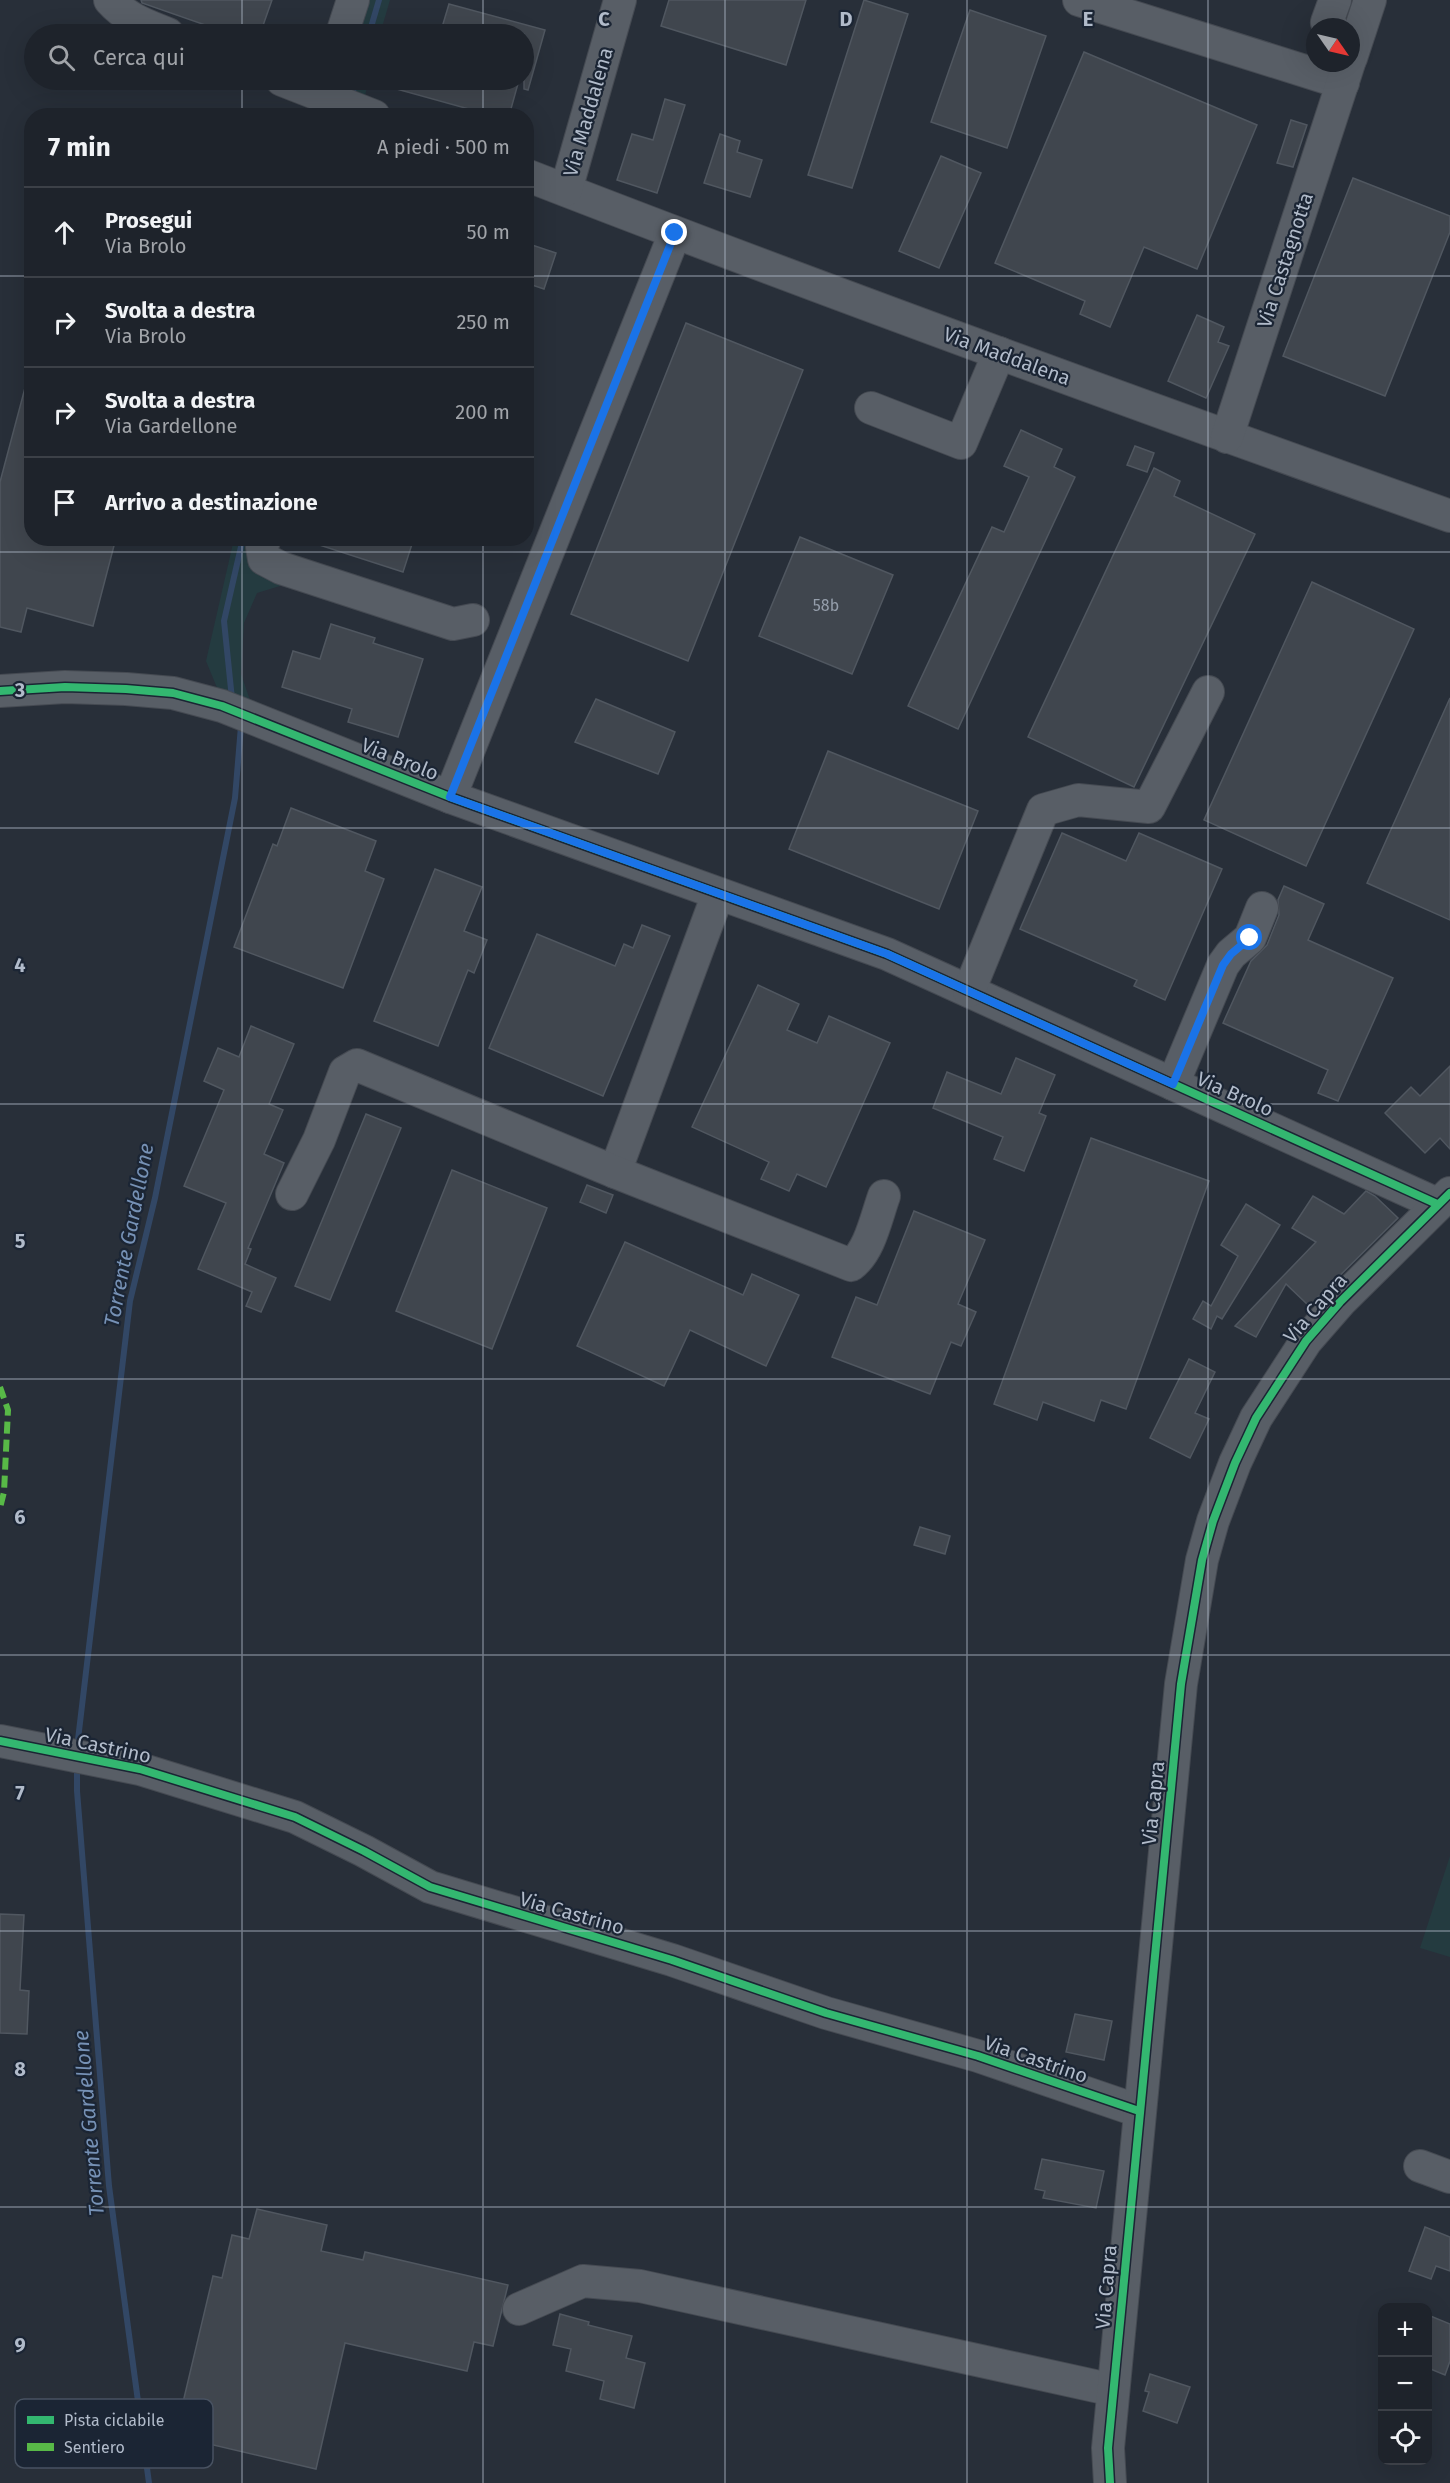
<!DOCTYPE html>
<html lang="it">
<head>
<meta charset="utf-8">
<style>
  :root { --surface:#1e232b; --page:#2b2f37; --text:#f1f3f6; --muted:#a1a4a9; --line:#3c4047 }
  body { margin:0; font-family:"Fira Sans",sans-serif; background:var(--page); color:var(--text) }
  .controls { position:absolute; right:18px; bottom:18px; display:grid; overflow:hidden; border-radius:12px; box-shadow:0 6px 24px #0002 }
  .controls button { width:54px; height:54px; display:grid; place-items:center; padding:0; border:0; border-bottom:2px solid var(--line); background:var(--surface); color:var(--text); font:30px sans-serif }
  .compass { position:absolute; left:1306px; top:18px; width:54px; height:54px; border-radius:50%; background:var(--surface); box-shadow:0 6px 24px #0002; rotate:124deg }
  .stop { position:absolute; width:18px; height:18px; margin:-14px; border:4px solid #1a73e8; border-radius:50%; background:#fff }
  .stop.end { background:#1a73e8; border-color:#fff; box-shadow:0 2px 6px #0008 }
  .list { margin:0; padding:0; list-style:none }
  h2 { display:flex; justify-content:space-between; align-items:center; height:78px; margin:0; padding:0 24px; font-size:26px }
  h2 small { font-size:20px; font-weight:400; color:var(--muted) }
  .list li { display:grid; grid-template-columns:39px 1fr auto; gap:18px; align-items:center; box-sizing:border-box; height:90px; padding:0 24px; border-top:2px solid var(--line) }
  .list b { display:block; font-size:22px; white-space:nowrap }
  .list p { margin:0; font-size:20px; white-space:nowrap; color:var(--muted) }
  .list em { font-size:20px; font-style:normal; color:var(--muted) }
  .icon { flex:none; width:33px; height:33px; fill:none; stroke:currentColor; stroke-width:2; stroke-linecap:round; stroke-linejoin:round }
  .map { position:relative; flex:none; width:1450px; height:2483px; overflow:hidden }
  .search { position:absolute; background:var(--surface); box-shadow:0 6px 24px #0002; left:24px; top:24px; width:510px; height:66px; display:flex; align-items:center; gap:15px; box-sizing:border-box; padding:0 21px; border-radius:33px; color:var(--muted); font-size:22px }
  .panel { position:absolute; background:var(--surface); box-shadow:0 6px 24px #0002; left:24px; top:108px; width:510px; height:438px; border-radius:24px }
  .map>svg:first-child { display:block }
  .green { fill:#243b40 }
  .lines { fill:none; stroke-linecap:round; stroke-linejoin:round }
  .stream { stroke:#324765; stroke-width:6 }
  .building { fill:#40464e; stroke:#505760; stroke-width:1.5 }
  .minor-casing { stroke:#454a52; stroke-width:34 }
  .minor { stroke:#585e66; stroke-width:32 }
  .quiet { stroke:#58b947; stroke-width:6; stroke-dasharray:12 6; stroke-linecap:butt }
  .cycleway-casing { stroke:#1b2534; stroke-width:11 }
  .cycleway { stroke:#33b770; stroke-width:8 }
  .route { stroke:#1a73e8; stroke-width:8 }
  .grid { fill:none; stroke:#b1bbca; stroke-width:1.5; stroke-opacity:0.55 }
  .labels { text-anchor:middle; stroke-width:4.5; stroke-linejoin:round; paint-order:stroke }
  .number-label { font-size:16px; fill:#959eab }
  .street-label { font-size:20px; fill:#b1bbca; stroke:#1b2534 }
  .water-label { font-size:21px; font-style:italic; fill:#7691b5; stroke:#1b2534 }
  .key { fill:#1b2534; stroke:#485261; stroke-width:1.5 }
  .key-label { font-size:16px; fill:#b1bbca }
  .grid-label { font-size:20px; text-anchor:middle; font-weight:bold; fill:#b1bbca; stroke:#1b2534; stroke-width:4.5; stroke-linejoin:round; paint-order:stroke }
</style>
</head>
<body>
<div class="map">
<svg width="1450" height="2483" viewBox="0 0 1450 2483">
  <rect width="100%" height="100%" fill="#282f39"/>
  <g class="green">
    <polygon points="367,0 390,0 380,34 357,34"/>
    <polygon points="343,80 369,80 364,99 340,91"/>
    <polygon points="234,539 259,539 283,574 280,586 257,593 244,623 241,674 252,706 220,695 206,661"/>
    <polygon points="1450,1856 1450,1957 1420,1948"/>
  </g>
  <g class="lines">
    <g class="stream">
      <polyline points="369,34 379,0"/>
      <polyline points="352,95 356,80"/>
      <polyline points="232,699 224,621 243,538"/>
      <polyline points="77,1748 130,1301 155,1198 235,798 241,726"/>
      <polyline points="77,1765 77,1791 109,2186 149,2483"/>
    </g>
  </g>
  <g class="building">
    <polygon points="141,0 272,0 260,34 231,34 142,3"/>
    <polygon points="669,0 806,0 786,65 661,26"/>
    <polygon points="864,0 908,14 852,188 808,175"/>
    <polygon points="449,4 545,30 528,90 524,89 524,34 440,34"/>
    <polygon points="970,10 1046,36 1007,148 931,122"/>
    <polygon points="1084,52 1257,125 1197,269 1144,247 1110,327 1080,314 1085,301 995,263"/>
    <polygon points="383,80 519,80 509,116 494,116 382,85"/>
    <polygon points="665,99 685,105 657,193 617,180 632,134 653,140"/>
    <polygon points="1291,120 1307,125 1293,167 1277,163"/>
    <polygon points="720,134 740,141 737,152 762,160 750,197 704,183"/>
    <polygon points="941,156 981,173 939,268 899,251"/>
    <polygon points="1353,178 1450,216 1450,232 1385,396 1283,356"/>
    <polygon points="526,243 556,253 544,289 526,283"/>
    <polygon points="1197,315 1224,327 1218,342 1229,346 1206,398 1168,381"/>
    <polygon points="686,323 803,370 688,661 571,614"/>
    <polygon points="26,384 32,385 32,538 116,538 93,626 27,608 21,632 0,627 0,482"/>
    <polygon points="1021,430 1062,449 1054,467 1075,477 958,729 908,706 992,527 1004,532 1029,477 1004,466"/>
    <polygon points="1135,446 1154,453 1147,472 1127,465"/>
    <polygon points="1154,468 1180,481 1174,496 1255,534 1134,787 1028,737"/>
    <polygon points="800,537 893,575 852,674 759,636"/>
    <polygon points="310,538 414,538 403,572 310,542"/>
    <polygon points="1312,582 1414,629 1306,866 1204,820"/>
    <polygon points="331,624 375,638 373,643 423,659 398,737 348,722 352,709 282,687 293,651 320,659"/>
    <polygon points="1450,698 1450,920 1367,883"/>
    <polygon points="596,699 675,732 658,774 575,742"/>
    <polygon points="828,751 978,811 939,909 789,849"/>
    <polygon points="291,808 376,841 365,871 384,879 343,988 234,947 273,844 277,846"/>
    <polygon points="1062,833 1126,861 1139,833 1222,869 1165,1000 1134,986 1137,980 1020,929"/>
    <polygon points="435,869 482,887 464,931 487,940 474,973 468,970 438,1046 374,1021"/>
    <polygon points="1284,886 1324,904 1308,940 1393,978 1338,1101 1318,1093 1328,1070 1223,1023 1251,961 1267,945 1279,915 1278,900"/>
    <polygon points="642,925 670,936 603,1096 489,1048 537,934 615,966 624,944 633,948"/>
    <polygon points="758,985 799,1004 787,1030 817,1043 829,1016 890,1043 826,1187 797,1174 789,1191 761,1179 769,1162 692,1127"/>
    <polygon points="251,1026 294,1044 269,1104 283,1110 264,1154 284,1163 248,1248 251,1249 245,1264 276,1278 261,1312 246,1306 252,1292 198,1269 226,1203 184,1186 224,1090 204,1081 218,1048 239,1057"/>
    <polygon points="1016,1058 1055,1075 1039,1113 1046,1116 1024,1171 994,1159 1003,1137 933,1108 947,1072 1001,1094"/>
    <polygon points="1450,1066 1450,1149 1440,1138 1425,1153 1385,1113 1411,1087 1420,1096"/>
    <polygon points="366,1114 401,1128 330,1300 295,1286"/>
    <polygon points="1091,1138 1209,1181 1126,1409 1101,1400 1094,1421 1043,1402 1037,1420 994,1404"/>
    <polygon points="452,1170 547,1208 492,1349 396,1311"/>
    <polygon points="587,1185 613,1195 606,1213 580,1202"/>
    <polygon points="1366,1191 1375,1196 1398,1218 1309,1306 1286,1284 1256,1337 1235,1326 1316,1242 1292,1228 1313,1196 1344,1214"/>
    <polygon points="1246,1204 1280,1225 1222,1319 1217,1316 1211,1329 1193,1319 1203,1301 1211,1306 1238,1256 1221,1245"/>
    <polygon points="914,1211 985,1240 958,1304 976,1312 961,1346 951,1342 930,1394 832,1357 856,1297 877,1305"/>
    <polygon points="625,1242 743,1295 752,1274 799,1295 766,1366 690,1330 664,1386 577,1346"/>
    <polygon points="1189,1359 1215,1372 1195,1413 1209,1419 1190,1458 1150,1438"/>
    <polygon points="920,1527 950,1536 945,1554 914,1545"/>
    <polygon points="0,1914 24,1915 20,1990 29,1991 27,2034 0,2033"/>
    <polygon points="1075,2014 1112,2021 1104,2060 1066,2052"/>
    <polygon points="1042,2159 1104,2171 1096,2208 1043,2198 1045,2191 1035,2189"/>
    <polygon points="257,2209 327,2225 321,2251 363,2260 365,2252 508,2285 493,2346 474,2342 467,2371 345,2343 316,2469 175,2436 213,2276 222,2278 232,2235 249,2239"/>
    <polygon points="1425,2227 1450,2237 1450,2271 1436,2266 1431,2279 1409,2271"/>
    <polygon points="560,2314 589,2322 588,2325 632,2336 626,2358 645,2363 634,2408 600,2399 604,2381 566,2371 571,2349 553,2345"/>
    <polygon points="1428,2315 1450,2324 1450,2361 1445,2375 1428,2368"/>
    <polygon points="1150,2374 1190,2387 1177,2423 1143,2411 1149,2392 1145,2391"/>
  </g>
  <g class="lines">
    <g class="minor-casing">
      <g id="minor">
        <path d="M110 0C127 19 146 25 168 34"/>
        <polyline points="1079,0 1343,83"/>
        <polyline points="1332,27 1327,22 1335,0"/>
        <polyline points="342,34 353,0"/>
        <polyline points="1351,58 1370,0"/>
        <polyline points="282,80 374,116"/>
        <path d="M526 175C832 294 1141 406 1450 516"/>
        <polyline points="566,190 620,0"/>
        <polyline points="871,408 961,443 999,353"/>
        <polyline points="1227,437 1349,63"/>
        <polyline points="265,538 262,547 264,559 281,568 453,624 473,620"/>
        <polyline points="0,691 65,687 126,689 173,693 222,706 450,797 887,954 1437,1204"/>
        <polyline points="450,797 675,233"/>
        <polyline points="969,991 1043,810 1078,800 1149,807 1208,692"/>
        <polyline points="1173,1084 1223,965 1231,954 1250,938 1262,908"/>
        <polyline points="615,1172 718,894"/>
        <path d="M292 1194 319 1140 345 1072 357 1065 615 1172 851 1265C870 1251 876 1218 884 1196"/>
        <polyline points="0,1741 140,1769 295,1817 364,1851 430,1887 672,1960 826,2013 978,2056 1139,2111"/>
        <polyline points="1420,2166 1450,2177"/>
        <polyline points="519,2309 583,2281 640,2286 1113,2390"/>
        <polyline points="1110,2483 1108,2448 1181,1684 1202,1560 1213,1521 1235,1463 1256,1418 1306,1341 1340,1302 1450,1193"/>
      </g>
    </g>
    <use href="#minor" class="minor"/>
    <polyline class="quiet" points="0,1387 8,1410 4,1492 0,1508"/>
    <g class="cycleway-casing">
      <g id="cycleway">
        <polyline points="0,691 65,687 126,689 173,693 222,706 450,797 887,954 1437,1204"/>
        <polyline points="0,1741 140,1769 295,1817 364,1851 430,1887 672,1960 826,2013 978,2056 1139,2111"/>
        <polyline points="1110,2483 1108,2448 1181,1684 1202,1560 1213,1521 1235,1463 1256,1418 1306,1341 1340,1302 1450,1193"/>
      </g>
    </g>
    <use href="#cycleway" class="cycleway"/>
  </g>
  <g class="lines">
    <polyline class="route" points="675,233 450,797 887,954 1173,1084 1223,965 1231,954 1250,938"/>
  </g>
  <path class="grid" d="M242 0V34M483 0V34M725 0V2483M967 0V2483M1208 0V2483M242 80V116M483 80V116M0 276H32M526 276H1450M242 538V2483M483 538V2483M0 552H1450M0 828H1450M0 1104H1450M0 1379H1450M0 1655H1450M0 1931H1450M0 2207H1450"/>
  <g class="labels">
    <g class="number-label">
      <text x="826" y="611">58b</text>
    </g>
    <g class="street-label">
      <text transform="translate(588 112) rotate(-74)" y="7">Via Maddalena</text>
      <text transform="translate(1285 260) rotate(-72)" y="7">Via Castagnotta</text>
      <text transform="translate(1007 356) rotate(20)" y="7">Via Maddalena</text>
      <text transform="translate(400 759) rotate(22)" y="7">Via Brolo</text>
      <text transform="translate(1235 1094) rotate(24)" y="7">Via Brolo</text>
      <text transform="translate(1315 1308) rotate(-49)" y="7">Via Capra</text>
      <text transform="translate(98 1745) rotate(12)" y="7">Via Castrino</text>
      <text transform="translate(1153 1803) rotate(-84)" y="7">Via Capra</text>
      <text transform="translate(572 1913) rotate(16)" y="7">Via Castrino</text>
      <text transform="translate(1036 2059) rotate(19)" y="7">Via Castrino</text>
      <text transform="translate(1106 2287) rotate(-85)" y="7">Via Capra</text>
    </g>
    <g class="water-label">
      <text transform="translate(129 1235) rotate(-79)" y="7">Torrente Gardellone</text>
      <text transform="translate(89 2123) rotate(-95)" y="7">Torrente Gardellone</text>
    </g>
  </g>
  <rect x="15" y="2399" width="198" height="69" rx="9" class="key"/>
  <rect x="27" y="2416" width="27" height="8" fill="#33b770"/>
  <rect x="27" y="2443" width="27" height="8" fill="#58b947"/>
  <g class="key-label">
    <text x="64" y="2426">Pista ciclabile</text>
    <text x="64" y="2453">Sentiero</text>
  </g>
  <g class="grid-label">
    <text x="604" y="26">C</text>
    <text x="846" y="26">D</text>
    <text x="1088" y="26">E</text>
    <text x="20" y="697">3</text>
    <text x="20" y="972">4</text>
    <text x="20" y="1248">5</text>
    <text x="20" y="1524">6</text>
    <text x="20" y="1800">7</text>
    <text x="20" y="2076">8</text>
    <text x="20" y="2352">9</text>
  </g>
</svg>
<div class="controls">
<button>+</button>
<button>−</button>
<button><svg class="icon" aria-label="locate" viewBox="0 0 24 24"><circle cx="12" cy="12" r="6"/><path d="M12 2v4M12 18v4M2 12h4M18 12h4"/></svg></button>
</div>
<svg class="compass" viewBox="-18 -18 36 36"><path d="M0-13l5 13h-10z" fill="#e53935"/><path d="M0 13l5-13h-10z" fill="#a1a4a9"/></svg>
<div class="stop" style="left:1250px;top:938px"></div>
<div class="stop end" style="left:675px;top:233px"></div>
<div class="search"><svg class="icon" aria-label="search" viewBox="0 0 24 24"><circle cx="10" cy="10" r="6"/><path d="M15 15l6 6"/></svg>Cerca qui</div>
<section class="panel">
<h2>7 min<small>A piedi · 500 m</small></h2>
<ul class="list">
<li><svg class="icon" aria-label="ahead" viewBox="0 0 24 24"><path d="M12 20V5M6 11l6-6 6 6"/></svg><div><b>Prosegui</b><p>Via Brolo</p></div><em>50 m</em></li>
<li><svg class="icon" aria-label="right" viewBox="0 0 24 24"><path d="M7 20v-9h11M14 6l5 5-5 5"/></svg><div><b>Svolta a destra</b><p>Via Brolo</p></div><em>250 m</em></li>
<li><svg class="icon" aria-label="right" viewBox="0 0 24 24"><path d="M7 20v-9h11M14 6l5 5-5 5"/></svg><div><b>Svolta a destra</b><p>Via Gardellone</p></div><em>200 m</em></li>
<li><svg class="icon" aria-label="arrive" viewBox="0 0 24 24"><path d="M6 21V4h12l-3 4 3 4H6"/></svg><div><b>Arrivo a destinazione</b></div></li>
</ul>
</section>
</div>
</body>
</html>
